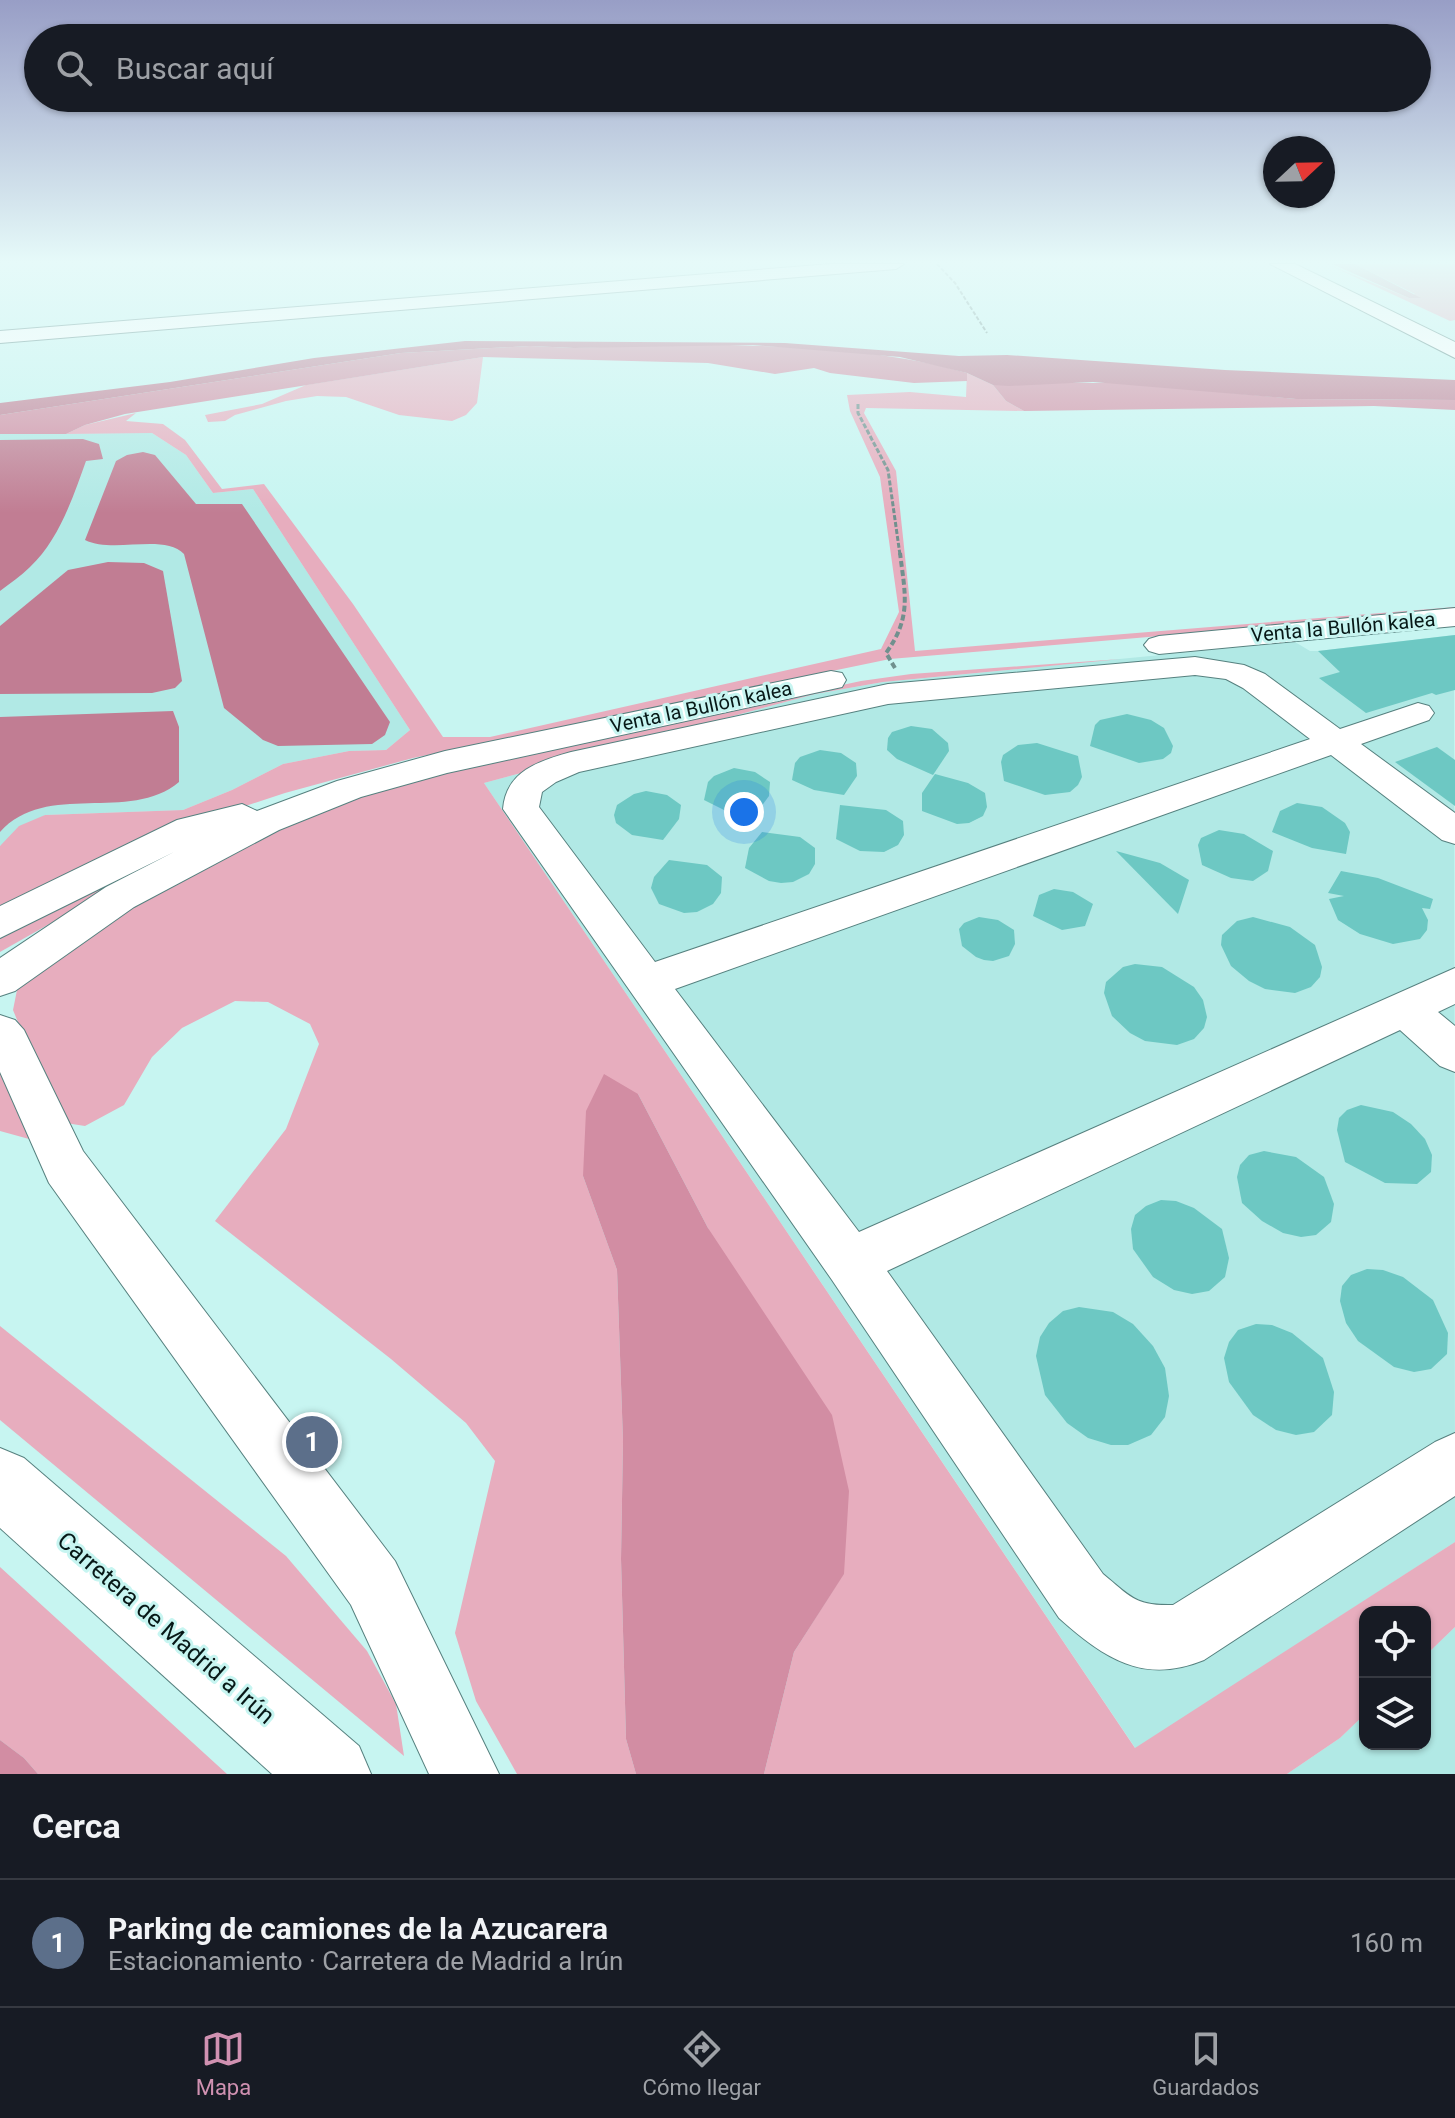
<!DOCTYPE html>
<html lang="es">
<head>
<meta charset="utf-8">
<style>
  :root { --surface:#171b24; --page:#20242c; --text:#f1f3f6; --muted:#9ea1a6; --line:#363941; --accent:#d091b1 }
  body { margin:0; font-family:Roboto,sans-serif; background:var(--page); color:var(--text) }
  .controls { position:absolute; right:24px; bottom:24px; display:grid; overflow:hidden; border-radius:16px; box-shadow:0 2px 6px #0004 }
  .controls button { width:72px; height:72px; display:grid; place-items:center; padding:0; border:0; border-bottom:2px solid var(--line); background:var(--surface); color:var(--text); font:40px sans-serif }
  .compass { position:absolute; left:1263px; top:136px; width:72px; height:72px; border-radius:50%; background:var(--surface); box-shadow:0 2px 6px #0004; rotate:68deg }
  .you { position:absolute; left:744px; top:812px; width:28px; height:28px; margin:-20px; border:6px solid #fff; border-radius:50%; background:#1a73e8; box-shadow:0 0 0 12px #1a73e833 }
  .badge { display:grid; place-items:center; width:52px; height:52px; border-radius:50%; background:var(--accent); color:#fff; font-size:26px; font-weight:700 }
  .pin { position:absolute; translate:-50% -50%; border:4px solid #fff; box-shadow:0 2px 8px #0006 }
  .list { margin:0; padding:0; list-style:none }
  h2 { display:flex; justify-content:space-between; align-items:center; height:104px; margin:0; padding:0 32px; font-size:34px }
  h2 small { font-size:26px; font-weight:400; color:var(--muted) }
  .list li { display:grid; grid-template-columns:52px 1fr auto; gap:24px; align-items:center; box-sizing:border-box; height:128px; padding:0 32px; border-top:2px solid var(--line) }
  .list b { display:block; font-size:30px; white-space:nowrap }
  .list p { margin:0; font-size:26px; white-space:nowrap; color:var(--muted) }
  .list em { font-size:26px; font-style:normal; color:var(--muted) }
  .icon { flex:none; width:44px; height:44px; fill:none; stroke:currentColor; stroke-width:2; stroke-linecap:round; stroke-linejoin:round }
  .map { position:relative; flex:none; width:1455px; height:1774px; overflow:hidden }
  .search { position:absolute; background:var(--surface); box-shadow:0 2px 6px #0004; left:24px; right:24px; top:24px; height:88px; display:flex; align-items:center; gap:20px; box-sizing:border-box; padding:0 28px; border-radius:44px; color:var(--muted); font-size:30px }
  .sheet { height:232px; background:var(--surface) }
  nav { display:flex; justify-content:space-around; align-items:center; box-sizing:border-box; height:112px; border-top:2px solid var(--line); background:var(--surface); font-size:22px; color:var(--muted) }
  nav a { display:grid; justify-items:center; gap:4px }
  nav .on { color:var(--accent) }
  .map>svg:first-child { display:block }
  .built { fill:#b1e9e5 }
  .green { fill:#e7adbe }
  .forest { fill:#d28da3 }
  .water { fill:#c17d93 }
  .building { fill:#6dc8c3 }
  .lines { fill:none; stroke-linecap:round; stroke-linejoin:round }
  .minor-casing { stroke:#56817f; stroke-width:2 }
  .highway-casing { stroke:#56817f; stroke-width:2 }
  .path-far2 { stroke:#70908e; stroke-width:2; stroke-dasharray:4 2; stroke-linecap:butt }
  .path-far1 { stroke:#70908e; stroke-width:3; stroke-dasharray:5 2; stroke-linecap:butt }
  .path { stroke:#70908e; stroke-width:4; stroke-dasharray:6 3; stroke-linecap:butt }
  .minor { fill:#fff; fill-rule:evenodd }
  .highway { fill:#fff; fill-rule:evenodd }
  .labels { text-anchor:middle; stroke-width:6; stroke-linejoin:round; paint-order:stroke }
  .street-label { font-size:20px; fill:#071817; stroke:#c7f5f1 }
  .near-street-label { font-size:24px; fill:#071817; stroke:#c7f5f1 }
</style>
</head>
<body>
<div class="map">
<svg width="1455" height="1774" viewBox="0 0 1455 1774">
  <rect width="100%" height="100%" fill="#c7f5f1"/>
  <g class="built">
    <polygon points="152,433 186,455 213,493 253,489 410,730 386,750 349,751 283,764 232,790 183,810 45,815 0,846 0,434"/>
    <polygon points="1454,635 1455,1542 1136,1749 484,783 815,694 883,682 1295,642 1310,651 1318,651"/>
    <polygon points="1455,1627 1455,1774 1287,1774 1340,1738 1365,1714 1365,1744 1425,1744 1425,1656"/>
  </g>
  <g class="green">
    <polygon points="1327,264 1409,298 1415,294 1355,264 1455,264 1455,320 1450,321"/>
    <polygon points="483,357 477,403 466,415 452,421 399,415 346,397 317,396 286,401 235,415 225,421 208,422 205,415 262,404 306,385"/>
    <polygon points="967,373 993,385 1006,401 1024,411 866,408 864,413 896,471 915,651 1455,607 1455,611 890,659 413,758 285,793 185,826 0,916 0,846 19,826 45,815 183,810 232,790 283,764 349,751 386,750 410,730 253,489 213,493 186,455 152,433 66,434 85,425 136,413 126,421 163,424 185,440 222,489 264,484 353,604 443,737 490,737 881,649 899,612 880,477 850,411 847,395 910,392 966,397"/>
    <polygon points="1121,659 883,682 815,694 484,783 1135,1748 1455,1542 1455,1627 1425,1656 1425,1612 1365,1612 1365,1714 1340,1738 1287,1774 764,1774 794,1652 844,1573 708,1228 638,1094 583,1176 617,1270 623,1441 621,1559 626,1739 636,1774 517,1774 476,1701 455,1633 495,1461 466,1423 391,1359 215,1221 286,1129 319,1044 310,1024 268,1002 235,1001 182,1028 152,1057 124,1105 85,1126 59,1122 13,1010 17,990 56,952 163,885 257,836 354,797 440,771 861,681 911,674"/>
    <polygon points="192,843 0,952 0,929"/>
    <polygon points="0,1062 25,1107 29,1139 0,1131"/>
    <polygon points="0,1326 286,1556 367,1651 396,1704 404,1756 0,1420"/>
    <polygon points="0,1567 227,1774 38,1774 24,1758 0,1740"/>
  </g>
  <g class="forest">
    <polygon points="1332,264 1355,264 1421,298 1409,298"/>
    <path d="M683 344C774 346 880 347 967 373V381L914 383 830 373 814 368 775 374 708 363 483 357 125 414 85 425 66 434H0V415L401 353 530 346 574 348Z"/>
    <polygon points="1052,383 1125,383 1296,399 1455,400 1455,410 1374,406 1024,411 1006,401 993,385"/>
    <polygon points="604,1074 638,1094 708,1228 832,1415 849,1491 844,1574 794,1652 764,1774 636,1774 626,1739 621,1559 623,1441 617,1270 583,1176 586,1111"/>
    <polygon points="0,1740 24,1758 38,1774 0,1774"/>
  </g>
  <g class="water">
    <polygon points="465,341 785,343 959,356 1007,355 1225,370 1455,380 1455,400 1296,399 1093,382 1009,386 993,385 967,373 900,357 753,345 574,348 530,346 401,353 0,415 0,403 170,382 314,358"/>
    <path d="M83 439 99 444 103 459 86 461C73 497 59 540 30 567 21 576 10 583 0 591V440Z"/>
    <path d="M143 452 155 455 196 504H242L390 722 385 735 372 744 278 746 263 740 224 708 184 554C164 533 113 554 85 540L116 461 127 455Z"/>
    <polygon points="108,562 144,563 163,571 182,681 175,688 152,693 0,694 0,626 68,570"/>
    <path d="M173 711 179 727V782C129 824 47 780 0 832V717Z"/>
  </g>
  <g class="building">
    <polygon points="1455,635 1455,690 1436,695 1432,693 1366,713 1319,678 1340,672 1318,651"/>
    <polygon points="1127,714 1151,720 1164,728 1173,746 1171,753 1163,759 1139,763 1090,746 1095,725 1100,720"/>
    <polygon points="911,726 932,729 948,743 949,751 933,775 897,759 887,750 888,738 892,732"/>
    <polygon points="1037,743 1078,756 1082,777 1078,785 1070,792 1045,795 1004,781 1001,762 1003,755 1018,745"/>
    <polygon points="1437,747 1455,760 1455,806 1395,762"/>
    <polygon points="820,750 841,753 856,763 857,776 844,795 814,790 792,780 795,763 800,757"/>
    <polygon points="734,768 755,772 770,782 769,796 755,815 724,810 704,800 708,782 714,776"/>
    <polygon points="935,774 968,783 985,793 987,807 983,816 969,823 957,824 922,811 922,793"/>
    <polygon points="646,791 667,795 681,805 679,819 663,840 632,835 616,823 614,815 617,805 634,794"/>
    <polygon points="1297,803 1322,807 1345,823 1350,832 1346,854 1312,848 1272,832 1280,811"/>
    <polygon points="840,805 886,810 903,821 904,835 898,845 884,852 860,851 836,839"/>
    <polygon points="1219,830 1244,834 1273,851 1268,871 1253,881 1231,878 1202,865 1198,845 1201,838"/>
    <polygon points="762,832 800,837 815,848 815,864 809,874 793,882 781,883 769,881 745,868 749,848"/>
    <polygon points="1116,851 1160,863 1189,880 1178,914"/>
    <polygon points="669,860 707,865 722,877 721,893 713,904 697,912 684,913 659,904 651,888 654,877"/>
    <polygon points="1341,871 1378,878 1433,899 1430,909 1422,908 1428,920 1427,930 1420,939 1393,944 1360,934 1338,920 1329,899 1344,896 1328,893"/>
    <polygon points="1054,889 1073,892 1093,904 1085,926 1062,930 1033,916 1039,895"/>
    <polygon points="979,917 998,920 1014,930 1015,944 1009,956 993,961 984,960 976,957 962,946 959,929 964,923"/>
    <polygon points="1253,917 1290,927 1315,945 1322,967 1320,977 1311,987 1295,993 1265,989 1249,981 1231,966 1221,945 1222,935 1237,921"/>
    <polygon points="1135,964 1162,967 1194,987 1203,1000 1207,1017 1204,1028 1194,1039 1177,1045 1145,1041 1130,1033 1112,1016 1104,993 1106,982 1123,967"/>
    <polygon points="1361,1105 1393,1112 1411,1124 1425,1139 1432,1155 1431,1172 1417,1184 1385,1183 1345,1162 1337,1130 1339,1118 1347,1110"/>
    <polygon points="1264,1151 1296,1157 1324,1177 1334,1204 1331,1222 1316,1235 1301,1237 1283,1233 1262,1221 1242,1203 1237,1177 1240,1165 1249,1155"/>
    <polygon points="1161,1200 1176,1201 1194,1208 1222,1229 1229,1258 1225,1277 1209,1291 1192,1294 1174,1290 1153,1277 1133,1249 1131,1229 1135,1215 1146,1206"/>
    <polygon points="1367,1269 1383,1270 1403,1277 1433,1300 1448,1333 1447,1354 1431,1369 1414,1372 1394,1367 1358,1341 1346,1323 1340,1301 1342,1286 1351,1275"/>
    <polygon points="1079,1307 1113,1312 1133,1324 1153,1346 1165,1368 1169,1396 1165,1417 1151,1435 1128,1445 1111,1445 1088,1438 1067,1423 1045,1395 1036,1356 1040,1337 1049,1323 1063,1311"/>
    <polygon points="1256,1324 1272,1325 1292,1333 1323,1358 1334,1392 1332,1415 1314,1432 1296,1435 1276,1430 1253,1415 1229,1382 1224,1358 1229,1342 1238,1330"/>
  </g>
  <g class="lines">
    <g class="minor-casing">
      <g id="minor">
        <polygon points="831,264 904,264 896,269 0,343 0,331"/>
        <polygon points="1455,608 1455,626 1159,654 1149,651 1144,645 1149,639 1159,636"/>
        <path d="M1195 657 1244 665 1265 674 1340 729 1418 703 1429 706 1434 713 1429 720 1361 744 1455 813V844L1442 840 1331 755 675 989 859 1232 1455 968V1004L1438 1012 1455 1026V1072L1440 1066 1400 1030 887 1271 1103 1574C1131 1597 1135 1606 1173 1605L1435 1442 1455 1433V1496L1204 1660C1143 1685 1104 1658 1059 1618L832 1280 503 809C506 771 539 761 571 752L888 684ZM1195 675 1226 679 1243 688 1310 739 655 962 539 807 542 792 556 782 579 772 888 704Z"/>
        <polygon points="831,671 842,673 846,680 842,687 447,773 361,797 279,830 134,907 15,991 0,996 0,958 106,887 174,852 0,938 0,906 177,820 242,804 257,811 337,781 445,751"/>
        <polygon points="0,1015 15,1020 24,1030 83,1151 395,1561 499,1774 429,1774 351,1605 49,1183 0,1072"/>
      </g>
    </g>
    <g class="highway-casing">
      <g id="highway">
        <polygon points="1270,264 1295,264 1455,342 1455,358"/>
        <polygon points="0,1448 24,1458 359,1746 371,1774 272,1774 0,1528"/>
      </g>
    </g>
    <polyline class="path-far2" points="937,264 955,283 987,333"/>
    <polyline class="path-far1" points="858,404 858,413 888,470 900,555"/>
    <path class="path" d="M895 668 886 653C912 617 905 594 900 553"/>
    <use href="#minor" class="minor"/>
    <use href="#highway" class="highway"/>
  </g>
  <linearGradient id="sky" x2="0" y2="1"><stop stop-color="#989ec6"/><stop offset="0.51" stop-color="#e6faf9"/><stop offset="1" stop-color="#e6faf9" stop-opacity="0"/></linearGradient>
  <rect width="1455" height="513" fill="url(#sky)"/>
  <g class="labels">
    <g class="street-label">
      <text transform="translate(1343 627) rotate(-5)" y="7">Venta la Bullón kalea</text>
      <text transform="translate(701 707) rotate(-12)" y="7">Venta la Bullón kalea</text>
    </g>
    <g class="near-street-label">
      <text transform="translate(166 1628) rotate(41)" y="8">Carretera de Madrid a Irún</text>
    </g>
  </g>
</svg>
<div class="controls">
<button><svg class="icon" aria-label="locate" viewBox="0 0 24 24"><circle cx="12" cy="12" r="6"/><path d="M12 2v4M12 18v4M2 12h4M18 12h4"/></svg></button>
<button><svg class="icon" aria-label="layers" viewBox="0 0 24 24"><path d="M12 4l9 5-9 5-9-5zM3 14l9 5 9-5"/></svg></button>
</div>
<svg class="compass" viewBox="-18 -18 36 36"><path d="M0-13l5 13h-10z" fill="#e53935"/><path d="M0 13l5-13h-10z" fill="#9ea1a6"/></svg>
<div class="you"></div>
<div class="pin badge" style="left:312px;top:1442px;background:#5c6f8a">1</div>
<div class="search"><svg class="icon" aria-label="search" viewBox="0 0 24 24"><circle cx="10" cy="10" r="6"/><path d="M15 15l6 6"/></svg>Buscar aquí</div>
</div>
<section class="sheet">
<h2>Cerca<small></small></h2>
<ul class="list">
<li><span class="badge" style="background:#5c6f8a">1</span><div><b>Parking de camiones de la Azucarera</b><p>Estacionamiento · Carretera de Madrid a Irún</p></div><em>160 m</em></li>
</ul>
</section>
<nav>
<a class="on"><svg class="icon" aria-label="map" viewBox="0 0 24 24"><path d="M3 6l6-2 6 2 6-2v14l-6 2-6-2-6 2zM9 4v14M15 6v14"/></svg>Mapa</a>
<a><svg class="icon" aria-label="directions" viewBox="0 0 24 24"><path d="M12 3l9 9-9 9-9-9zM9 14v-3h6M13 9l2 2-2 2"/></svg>Cómo llegar</a>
<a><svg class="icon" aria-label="saved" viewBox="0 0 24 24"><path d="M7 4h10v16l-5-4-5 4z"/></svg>Guardados</a>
</nav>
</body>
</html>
